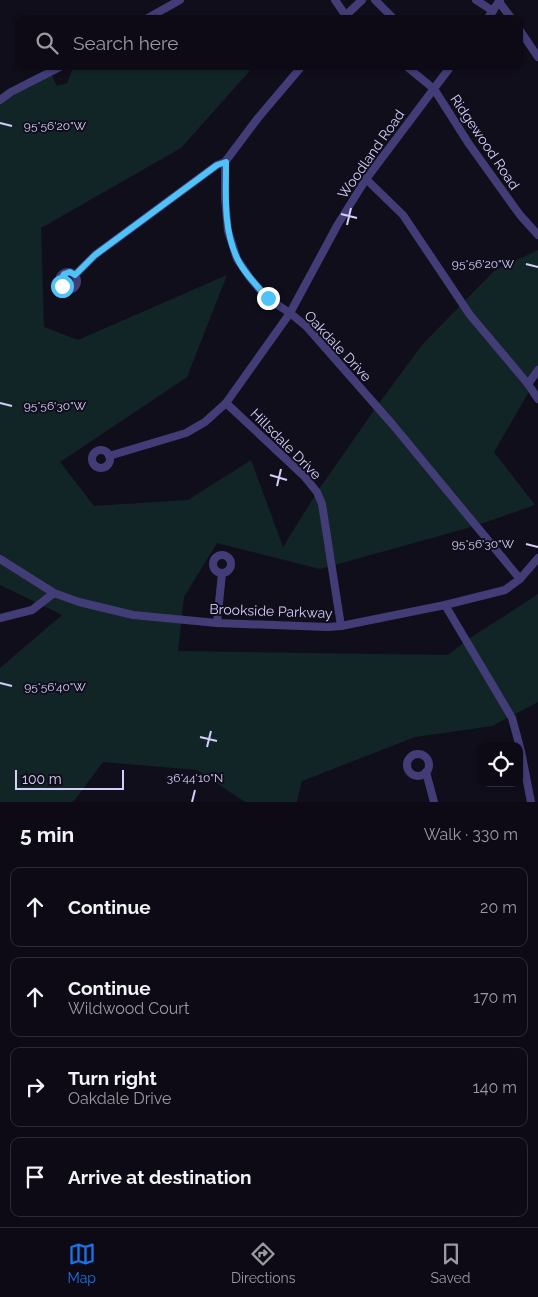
<!DOCTYPE html>
<html lang="en">
<head>
<meta charset="utf-8">
<style>
  :root { --surface:#0d0a15; --page:#1b1822; --text:#f1f3f6; --muted:#9a9aa0; --line:#2d2b34; --accent:#1a73e8 }
  body { margin:0; font-family:Raleway,sans-serif; background:var(--page); color:var(--text) }
  .controls { position:absolute; right:15px; bottom:15px; display:grid; overflow:hidden; border-radius:10px; box-shadow:0 1px 4px #0004 }
  .controls button { width:45px; height:45px; display:grid; place-items:center; padding:0; border:0; border-bottom:1px solid var(--line); background:var(--surface); color:var(--text); font:25px sans-serif }
  .scale { position:absolute; left:15px; bottom:12px; width:109px; box-sizing:border-box; padding-left:5px; border:2px solid #d5cefa; border-top:0; font-size:14px; line-height:18px; white-space:nowrap; color:#d5cefa; -webkit-text-stroke:4px #110e1c; paint-order:stroke }
  .stop { position:absolute; width:15px; height:15px; margin:-11px; border:4px solid #4fc3f7; border-radius:50%; background:#fff }
  .stop.end { background:#4fc3f7; border-color:#fff; box-shadow:0 1px 5px #0008 }
  .list { margin:0; padding:0; list-style:none }
  h2 { display:flex; justify-content:space-between; align-items:center; height:65px; margin:0; padding:0 20px; font-size:21px }
  h2 small { font-size:16px; font-weight:400; color:var(--muted) }
  .list li { display:grid; grid-template-columns:32px 1fr auto; gap:15px; align-items:center; box-sizing:border-box; height:80px; margin:0 10px 10px; padding:0 10px; border:1px solid var(--line); border-radius:10px }
  .list b { display:block; font-size:19px; white-space:nowrap }
  .list p { margin:0; font-size:16px; white-space:nowrap; color:var(--muted) }
  .list em { font-size:16px; font-style:normal; color:var(--muted) }
  .icon { flex:none; width:28px; height:28px; fill:none; stroke:currentColor; stroke-width:2; stroke-linecap:round; stroke-linejoin:round }
  .map { position:relative; flex:none; width:538px; height:802px; overflow:hidden }
  .search { position:absolute; background:var(--surface); box-shadow:0 1px 4px #0004; left:15px; right:15px; top:15px; height:55px; display:flex; align-items:center; gap:12px; box-sizing:border-box; padding:0 18px; border-radius:10px; color:var(--muted); font-size:19px }
  .sheet { height:425px; background:var(--surface) }
  nav { display:flex; justify-content:space-around; align-items:center; box-sizing:border-box; height:70px; border-top:1px solid var(--line); background:var(--surface); font-size:14px; color:var(--muted) }
  nav a { display:grid; justify-items:center; gap:2px }
  nav .on { color:var(--accent) }
  .map>svg:first-child { display:block }
  .green { fill:#112526 }
  .lines { fill:none; stroke-linecap:round; stroke-linejoin:round }
  .minor { stroke:#423d77; stroke-width:8 }
  .route { stroke:#4fc3f7; stroke-width:6 }
  .ticks { fill:none; stroke:#d5cefa; stroke-width:2 }
  .labels { text-anchor:middle; stroke-width:4; stroke-linejoin:round; paint-order:stroke }
  .street-label { font-size:14px; fill:#d5cefa; stroke:#110e1c }
  .ticks-label { font-size:12px; text-anchor:middle; fill:#d5cefa; stroke:#110e1c; stroke-width:4; stroke-linejoin:round; paint-order:stroke }
</style>
</head>
<body>
<div class="map">
<svg width="538" height="802" viewBox="0 0 538 802">
  <rect width="100%" height="100%" fill="#110e1c"/>
  <polygon class="green" points="71,66 254,66 181,148 41,228 44,327 78,340 227,275 187,377 60,462 94,506 188,500 251,460 283,547 317,492 377,406 422,345 494,271 538,250 538,376 494,452 535,505 475,526 320,569 217,543 184,597 178,651 448,655 467,640 538,594 538,702 492,726 415,737 302,781 297,802 245,802 197,770 103,762 73,802 0,802 0,668 62,615 0,585 0,105 11,92 50,72 57,86 67,83 72,71"/>
  <g class="lines">
    <g class="minor">
      <polyline points="335,0 348,19"/>
      <polyline points="375,0 394,19"/>
      <polyline points="476,0 493,11"/>
      <polyline points="499,2 512,19"/>
      <polyline points="146,19 180,0"/>
      <polyline points="342,19 362,0"/>
      <polyline points="487,19 500,0"/>
      <polyline points="519,29 538,57"/>
      <polyline points="302,66 258,118 225,162 225,199 228,231 237,259 250,278 267,298 290,313 307,327 393,425 520,579"/>
      <polyline points="406,66 434,89 469,144 520,215 538,235"/>
      <polyline points="0,100 11,92 62,66"/>
      <polyline points="366,179 403,215 470,315 528,384 538,399"/>
      <circle cx="68" cy="281" r="9"/>
      <polyline points="75,275 95,255 217,165 225,162"/>
      <polyline points="528,384 538,370"/>
      <polyline points="226,403 304,476 317,492 322,504 341,626"/>
      <circle cx="101" cy="459" r="9"/>
      <polyline points="109,456 186,433 205,422 226,403 290,313 338,224 366,179 451,66"/>
      <circle cx="222" cy="564" r="9"/>
      <polyline points="0,559 54,593 79,602 133,615 217,623 328,627 341,626 445,605 505,590 520,579 538,558"/>
      <polyline points="445,605 512,718 521,751 531,802"/>
      <polyline points="0,618 32,610 54,593"/>
      <polyline points="217,623 222,573"/>
      <circle cx="418" cy="765" r="11"/>
      <polyline points="426,772 434,802"/>
    </g>
  </g>
  <g class="lines">
    <path class="route" d="M62 286 60 281 64 274 70 272 75 275 95 255 217 165 226 162C226 194 223 228 237 258 244 273 257 286 268 298"/>
  </g>
  <path class="ticks" d="M0 123 12 126M341 214 357 218M347 225 351 208M526 264 538 267M0 403 12 406M270 475 287 480M277 486 281 469M526 544 538 547M0 683 12 686M200 737 217 741M207 747 211 731M192 802 195 790"/>
  <g class="labels">
    <g class="street-label">
      <text transform="translate(485 142) rotate(56)" y="5">Ridgewood Road</text>
      <text transform="translate(371 154) rotate(-55)" y="5">Woodland Road</text>
      <text transform="translate(338 346) rotate(47)" y="5">Oakdale Drive</text>
      <text transform="translate(286 444) rotate(45)" y="5">Hillsdale Drive</text>
      <text transform="translate(271 611) rotate(2)" y="5">Brookside Parkway</text>
    </g>
  </g>
  <g class="ticks-label">
    <text x="55" y="130">95°56'20"W</text>
    <text x="483" y="268">95°56'20"W</text>
    <text x="55" y="410">95°56'30"W</text>
    <text x="483" y="548">95°56'30"W</text>
    <text x="55" y="691">95°56'40"W</text>
    <text x="195" y="782">36°44'10"N</text>
  </g>
</svg>
<div class="controls">
<button><svg class="icon" aria-label="locate" viewBox="0 0 24 24"><circle cx="12" cy="12" r="6"/><path d="M12 2v4M12 18v4M2 12h4M18 12h4"/></svg></button>
</div>
<div class="scale">100 m</div>
<div class="stop" style="left:62px;top:286px"></div>
<div class="stop end" style="left:268px;top:298px"></div>
<div class="search"><svg class="icon" aria-label="search" viewBox="0 0 24 24"><circle cx="10" cy="10" r="6"/><path d="M15 15l6 6"/></svg>Search here</div>
</div>
<section class="sheet">
<h2>5 min<small>Walk · 330 m</small></h2>
<ul class="list">
<li><svg class="icon" aria-label="ahead" viewBox="0 0 24 24"><path d="M12 20V5M6 11l6-6 6 6"/></svg><div><b>Continue</b></div><em>20 m</em></li>
<li><svg class="icon" aria-label="ahead" viewBox="0 0 24 24"><path d="M12 20V5M6 11l6-6 6 6"/></svg><div><b>Continue</b><p>Wildwood Court</p></div><em>170 m</em></li>
<li><svg class="icon" aria-label="right" viewBox="0 0 24 24"><path d="M7 20v-9h11M14 6l5 5-5 5"/></svg><div><b>Turn right</b><p>Oakdale Drive</p></div><em>140 m</em></li>
<li><svg class="icon" aria-label="arrive" viewBox="0 0 24 24"><path d="M6 21V4h12l-3 4 3 4H6"/></svg><div><b>Arrive at destination</b></div></li>
</ul>
</section>
<nav>
<a class="on"><svg class="icon" aria-label="map" viewBox="0 0 24 24"><path d="M3 6l6-2 6 2 6-2v14l-6 2-6-2-6 2zM9 4v14M15 6v14"/></svg>Map</a>
<a><svg class="icon" aria-label="directions" viewBox="0 0 24 24"><path d="M12 3l9 9-9 9-9-9zM9 14v-3h6M13 9l2 2-2 2"/></svg>Directions</a>
<a><svg class="icon" aria-label="saved" viewBox="0 0 24 24"><path d="M7 4h10v16l-5-4-5 4z"/></svg>Saved</a>
</nav>
</body>
</html>
